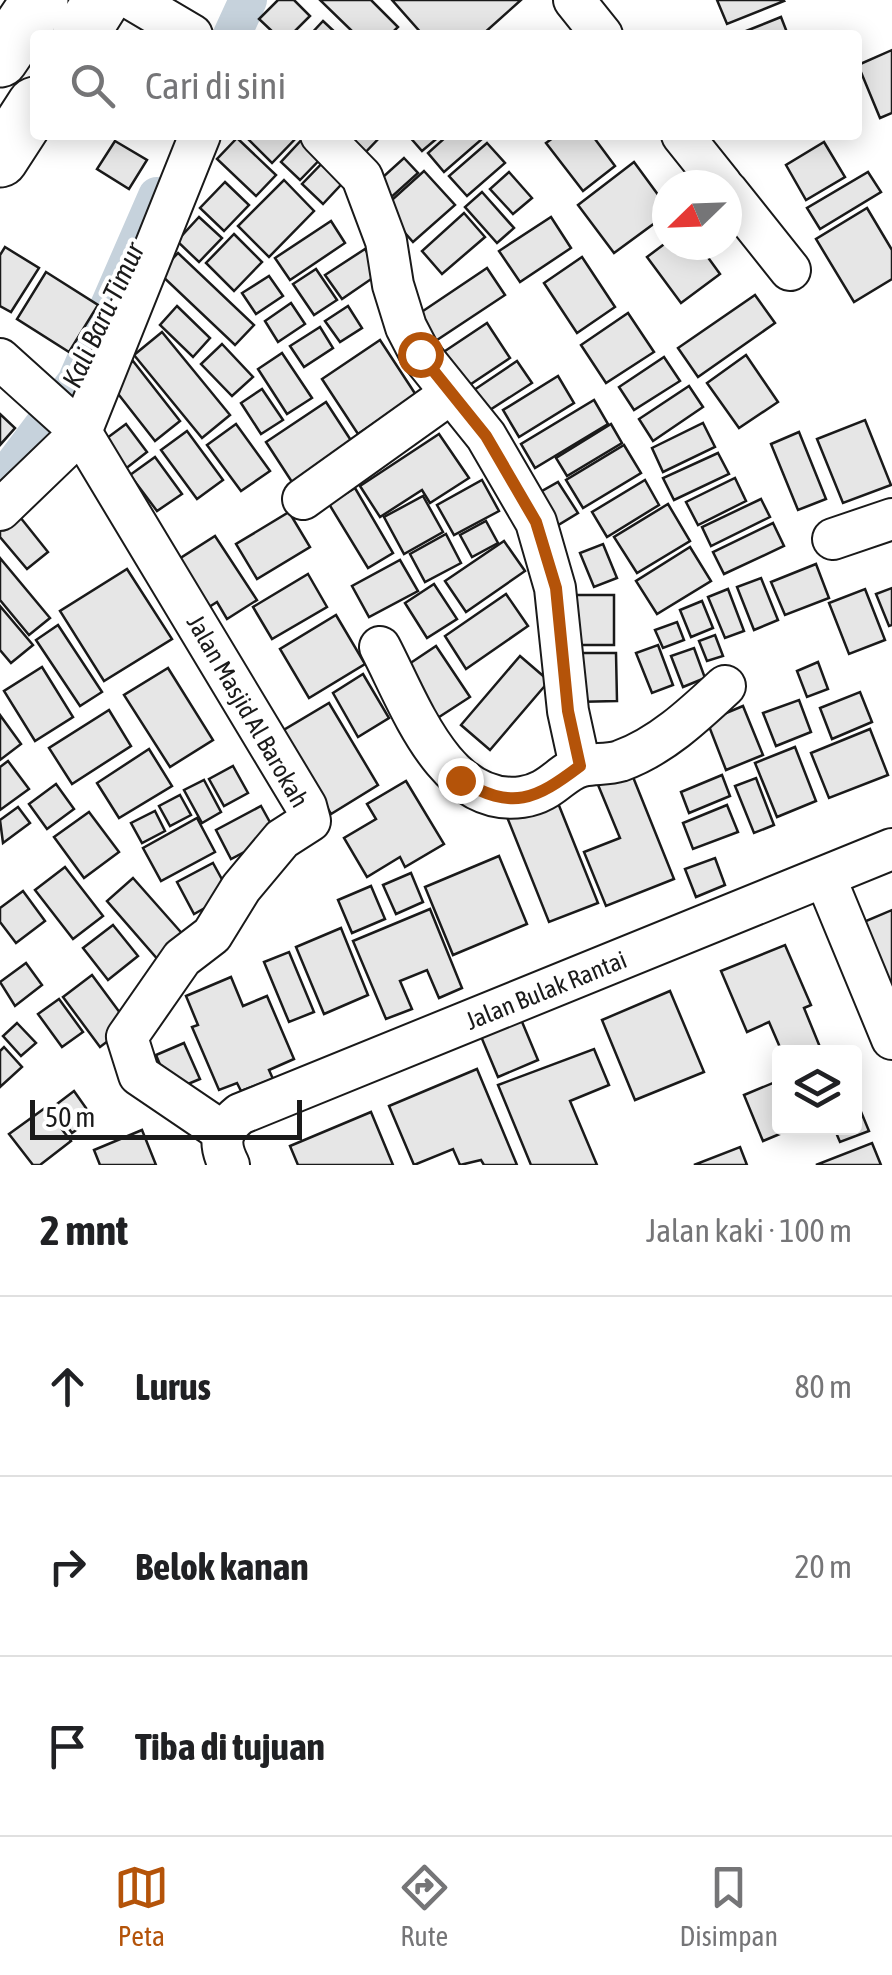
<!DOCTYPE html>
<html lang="id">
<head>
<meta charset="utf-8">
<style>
  :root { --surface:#fff; --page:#f2f2f2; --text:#202124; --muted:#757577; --line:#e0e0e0; --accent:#b45309 }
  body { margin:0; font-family:"Asap Condensed",sans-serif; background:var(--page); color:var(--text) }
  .controls { position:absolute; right:30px; bottom:30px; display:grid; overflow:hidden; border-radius:10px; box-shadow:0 5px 25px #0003 }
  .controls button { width:90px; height:90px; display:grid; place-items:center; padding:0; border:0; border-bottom:2px solid var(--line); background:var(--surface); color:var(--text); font:50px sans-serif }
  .compass { position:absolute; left:652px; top:170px; width:90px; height:90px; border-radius:50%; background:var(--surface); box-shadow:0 5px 25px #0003; rotate:247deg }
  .scale { position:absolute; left:30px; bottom:25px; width:272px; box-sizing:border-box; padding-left:10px; border:5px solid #1a1a1a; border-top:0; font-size:28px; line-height:35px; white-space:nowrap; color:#1a1a1a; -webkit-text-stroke:8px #fff; paint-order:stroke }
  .stop { position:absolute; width:30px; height:30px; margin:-22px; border:8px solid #b45309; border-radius:50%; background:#fff }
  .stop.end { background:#b45309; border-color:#fff; box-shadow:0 2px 10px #0008 }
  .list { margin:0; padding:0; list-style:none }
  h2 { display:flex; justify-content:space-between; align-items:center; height:130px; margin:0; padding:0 40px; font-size:42px }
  h2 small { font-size:32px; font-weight:400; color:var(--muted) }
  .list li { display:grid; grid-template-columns:65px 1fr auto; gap:30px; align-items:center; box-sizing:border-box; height:180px; padding:0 40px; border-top:2px solid var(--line) }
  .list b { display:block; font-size:38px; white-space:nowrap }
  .list em { font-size:32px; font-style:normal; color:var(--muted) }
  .icon { flex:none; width:55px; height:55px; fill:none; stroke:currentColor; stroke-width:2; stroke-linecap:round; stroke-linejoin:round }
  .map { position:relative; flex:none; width:892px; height:1165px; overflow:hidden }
  .search { position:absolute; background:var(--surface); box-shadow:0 5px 25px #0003; left:30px; right:30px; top:30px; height:110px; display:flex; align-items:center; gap:25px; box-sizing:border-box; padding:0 35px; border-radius:10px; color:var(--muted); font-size:38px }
  .sheet { height:670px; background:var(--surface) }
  nav { display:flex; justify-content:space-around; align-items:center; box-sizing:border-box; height:140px; border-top:2px solid var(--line); background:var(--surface); font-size:28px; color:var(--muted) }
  nav a { display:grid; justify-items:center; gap:5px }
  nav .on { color:var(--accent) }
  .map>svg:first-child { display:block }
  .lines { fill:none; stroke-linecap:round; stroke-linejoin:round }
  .canal { stroke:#c6d2dc; stroke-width:38 }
  .building { fill:#e6e6e6; stroke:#1a1a1a; stroke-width:2.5 }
  .minor-casing { stroke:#1a1a1a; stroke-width:44 }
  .highway-casing { stroke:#1a1a1a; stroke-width:59 }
  .minor { stroke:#fff; stroke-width:40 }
  .highway { stroke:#fff; stroke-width:55 }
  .route { stroke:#b45309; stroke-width:12 }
  .labels { text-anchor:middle; stroke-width:8; stroke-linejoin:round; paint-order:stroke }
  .street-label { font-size:25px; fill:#1a1a1a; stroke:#fff }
  .water-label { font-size:28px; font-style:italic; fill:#1a1a1a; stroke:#fff }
</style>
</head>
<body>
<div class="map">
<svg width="892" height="1165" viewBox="0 0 892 1165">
  <rect width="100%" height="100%" fill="#fff"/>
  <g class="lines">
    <g class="canal">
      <polyline points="232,35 248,0"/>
      <polyline points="0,483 76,382 157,196"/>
    </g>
  </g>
  <g class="building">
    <polygon points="278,0 294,0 310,16 291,35 276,35 259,19"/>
    <polygon points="320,0 371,0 398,27 390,35 356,35"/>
    <polygon points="392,0 521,0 482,35 423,35"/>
    <polygon points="717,0 783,0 784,1 727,24"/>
    <polygon points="781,17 788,35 736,35"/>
    <polygon points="323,21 338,35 310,35"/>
    <polygon points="892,50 892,113 880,118 858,65"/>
    <polygon points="244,135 299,135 272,163"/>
    <polygon points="306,135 330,149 300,180 281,162"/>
    <polygon points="334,135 382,135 359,159"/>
    <polygon points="408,135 441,135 422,151"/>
    <polygon points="448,135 478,135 482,139 444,172 428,153"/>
    <polygon points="557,135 592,135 615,166 583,191 546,143"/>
    <polygon points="237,138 276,175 256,196 217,159"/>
    <polygon points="115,141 147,160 129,189 97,169"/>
    <polygon points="824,142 845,177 806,200 786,165"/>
    <polygon points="487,143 505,163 467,196 449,176"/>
    <polygon points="330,155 351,174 323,204 302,184"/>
    <polygon points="404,158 418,173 387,201 373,186"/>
    <polygon points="634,162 667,207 667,214 614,253 578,205"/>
    <polygon points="424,171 455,205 413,242 383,208"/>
    <polygon points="509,172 532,198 513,214 490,189"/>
    <polygon points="868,172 881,192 820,229 807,208"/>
    <polygon points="284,180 314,211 269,257 238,226"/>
    <polygon points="225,182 249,205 224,231 200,208"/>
    <polygon points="482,192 514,228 497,243 465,207"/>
    <polygon points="867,208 892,250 892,279 854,302 816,239"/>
    <polygon points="464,213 485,237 442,274 422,251"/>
    <polygon points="199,217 222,238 199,262 177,241"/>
    <polygon points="551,217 571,248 520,282 499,251"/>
    <polygon points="331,221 345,243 290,280 275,258"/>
    <polygon points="234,234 262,262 234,291 206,263"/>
    <polygon points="667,242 667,245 699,245 720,274 681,303 647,257"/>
    <polygon points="5,247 39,268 11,312 0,306 0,255"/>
    <polygon points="365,249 380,273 342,299 325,275"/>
    <polygon points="178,253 254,325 235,345 159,273"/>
    <polygon points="582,257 615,307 577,333 544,283"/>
    <polygon points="487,268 505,295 434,342 417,315"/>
    <polygon points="316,269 337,300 314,315 293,284"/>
    <polygon points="46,272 98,305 69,352 17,319"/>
    <polygon points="269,276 283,296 256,314 242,293"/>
    <polygon points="755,295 775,323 698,377 678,348"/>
    <polygon points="291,303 305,324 278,342 265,321"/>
    <polygon points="177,306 210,338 193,357 160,325"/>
    <polygon points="348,306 362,328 340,342 325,321"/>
    <polygon points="628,313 654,352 606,383 581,345"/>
    <polygon points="487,323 510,358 462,390 439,355"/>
    <polygon points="320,327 333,348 304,367 290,346"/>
    <polygon points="162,332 230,415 202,438 134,355"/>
    <polygon points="380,340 416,395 358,434 322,379"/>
    <polygon points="222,344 253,377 232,396 201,364"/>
    <polygon points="282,353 312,398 287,414 258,369"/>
    <polygon points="746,355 778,402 739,428 707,383"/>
    <polygon points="664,357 680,381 634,410 619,387"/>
    <polygon points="133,361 180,421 155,441 108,381"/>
    <polygon points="517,361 532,383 482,415 468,394"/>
    <polygon points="558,376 574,403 519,437 503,410"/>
    <polygon points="689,386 703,407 653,441 639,419"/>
    <polygon points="262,389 283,420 261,434 241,403"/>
    <polygon points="594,400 608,424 535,468 521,444"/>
    <polygon points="326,402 352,442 292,482 266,442"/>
    <polygon points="0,414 15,428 0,445"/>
    <polygon points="865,420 891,485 843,503 817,439"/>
    <polygon points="703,423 715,447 663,472 652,448"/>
    <polygon points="126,424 147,452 124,470 103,441"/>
    <polygon points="236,424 270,471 241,491 207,445"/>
    <polygon points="611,424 622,443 567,476 556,458"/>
    <polygon points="187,431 223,480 197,499 161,450"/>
    <polygon points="799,432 826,499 798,510 771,444"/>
    <polygon points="439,434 469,478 430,503 422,490 380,517 360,486"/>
    <polygon points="624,445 641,473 583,508 566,480"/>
    <polygon points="718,453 729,474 674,500 663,478"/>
    <polygon points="155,457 182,494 157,511 130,475"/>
    <polygon points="735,478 746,501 698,525 686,502"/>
    <polygon points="482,480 499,511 454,535 437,505"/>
    <polygon points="645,480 659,505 607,537 592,512"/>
    <polygon points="558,482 578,513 555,527 535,495"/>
    <polygon points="355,488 393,553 368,568 329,504"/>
    <polygon points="423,496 443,532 404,554 384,517"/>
    <polygon points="761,499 770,517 711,546 702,527"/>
    <polygon points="668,504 690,541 637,573 614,537"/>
    <polygon points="16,512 48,552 27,569 0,537 0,525"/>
    <polygon points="289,512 310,547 257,579 236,544"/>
    <polygon points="486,521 498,543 472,557 460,535"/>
    <polygon points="773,523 784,546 724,574 713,552"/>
    <polygon points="446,534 461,563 425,582 410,554"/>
    <polygon points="215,536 257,600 227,619 217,602 209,607 179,559"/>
    <polygon points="504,541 525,571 466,612 445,581"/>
    <polygon points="603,544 617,578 594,587 580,553"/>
    <polygon points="690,547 711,581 657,614 636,581"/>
    <polygon points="0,558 50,618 29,635 0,600"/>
    <polygon points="400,560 418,591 369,617 352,586"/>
    <polygon points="816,564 829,598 785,615 771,582"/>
    <polygon points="127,569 172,639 104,681 60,611"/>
    <polygon points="308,574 327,607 272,639 253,607"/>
    <polygon points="761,578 778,620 754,630 737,587"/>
    <polygon points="434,584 457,619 427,638 405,603"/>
    <polygon points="892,588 892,625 889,626 876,594"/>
    <polygon points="728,589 744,631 725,638 708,597"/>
    <polygon points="865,589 885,640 849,654 829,603"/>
    <polygon points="506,594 528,626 466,669 445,636"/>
    <polygon points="572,595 614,595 614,645 573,645"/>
    <polygon points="702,601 713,628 691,637 680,610"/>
    <polygon points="0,606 33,645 11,663 0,650"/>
    <polygon points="336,615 365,664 309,698 280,649"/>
    <polygon points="677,622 684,640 663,648 655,630"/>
    <polygon points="58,625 102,692 80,706 36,640"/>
    <polygon points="715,635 723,656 707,661 699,641"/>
    <polygon points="658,645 673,685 652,693 636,653"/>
    <polygon points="436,646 470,697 436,719 403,668"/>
    <polygon points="694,648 705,678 683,687 671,656"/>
    <polygon points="573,653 616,653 617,701 574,702"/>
    <polygon points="520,656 549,681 490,750 461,725"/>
    <polygon points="818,662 828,689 807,697 797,671"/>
    <polygon points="42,667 73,717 35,741 4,691"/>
    <polygon points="168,668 213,740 170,767 124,695"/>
    <polygon points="363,674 389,718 358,737 333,693"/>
    <polygon points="860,692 872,722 832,739 820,708"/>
    <polygon points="799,700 811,732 776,746 763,713"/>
    <polygon points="329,703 378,785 331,814 282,731"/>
    <polygon points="743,706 763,755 726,770 707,721"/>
    <polygon points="109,710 131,746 72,784 49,748"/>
    <polygon points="0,715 21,744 0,760"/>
    <polygon points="870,729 888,775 829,798 811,753"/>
    <polygon points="795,747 816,801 777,817 755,763"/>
    <polygon points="149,749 172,786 119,818 97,783"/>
    <polygon points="8,761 29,789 0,810 0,767"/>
    <polygon points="233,766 248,793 224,806 209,779"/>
    <polygon points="629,767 674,879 606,906 584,852 620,838 596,780"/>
    <polygon points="722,775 730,796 689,813 681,792"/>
    <polygon points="756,778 774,825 754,833 735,786"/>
    <polygon points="204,780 221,812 202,823 184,790"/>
    <polygon points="406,781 444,844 405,867 400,857 367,877 344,838 376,819 367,804"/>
    <polygon points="56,784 74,809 47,829 29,804"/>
    <polygon points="180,795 191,815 170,826 159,806"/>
    <polygon points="556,798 598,903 549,922 507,817"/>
    <polygon points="727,805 738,832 693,849 683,823"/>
    <polygon points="261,806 277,835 231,859 216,830"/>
    <polygon points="18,807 30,823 3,843 0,820"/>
    <polygon points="155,811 165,831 142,843 131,823"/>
    <polygon points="89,812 119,852 84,878 54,837"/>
    <polygon points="197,818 215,852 161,881 143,848"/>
    <polygon points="499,856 527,924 453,955 425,887"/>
    <polygon points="715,858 725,885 696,897 685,869"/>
    <polygon points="213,863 230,894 194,914 177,882"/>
    <polygon points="65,867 103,916 73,939 35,890"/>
    <polygon points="411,873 423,902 396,914 383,885"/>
    <polygon points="133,878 187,939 160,962 107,901"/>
    <polygon points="371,886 385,919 352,933 338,900"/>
    <polygon points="23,891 45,921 16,943 0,922 0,908"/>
    <polygon points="430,909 462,988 439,998 427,970 400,981 412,1009 386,1019 353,941"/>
    <polygon points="892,910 892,980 884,984 859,924"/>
    <polygon points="113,925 138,956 108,980 83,948"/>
    <polygon points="341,928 368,995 324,1014 296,947"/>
    <polygon points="785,945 811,1005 804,1008 822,1052 782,1052 769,1022 747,1032 721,971"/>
    <polygon points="289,952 314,1012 289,1022 264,962"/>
    <polygon points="26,963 42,985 15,1006 0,982"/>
    <polygon points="92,975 129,1025 100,1047 63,997"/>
    <polygon points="231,977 243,1006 267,996 294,1059 269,1070 273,1079 241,1091 237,1083 219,1090 192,1027 198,1025 186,996"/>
    <polygon points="670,991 704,1072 635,1100 602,1020"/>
    <polygon points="59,999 83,1032 62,1047 38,1014"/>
    <polygon points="520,1017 538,1060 498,1077 480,1034"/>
    <polygon points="17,1023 36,1043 21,1056 3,1036"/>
    <polygon points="184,1043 200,1079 171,1091 156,1055"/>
    <polygon points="4,1047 22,1067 0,1087 0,1051"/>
    <polygon points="594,1049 609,1085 570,1101 597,1165 531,1165 498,1085"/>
    <polygon points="477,1069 517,1165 484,1165 481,1160 460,1165 453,1149 414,1165 389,1106"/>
    <polygon points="780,1080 780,1128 794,1128 763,1141 744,1095"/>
    <polygon points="74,1091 93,1118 72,1133 53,1107"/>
    <polygon points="854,1095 869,1131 840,1142 834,1128 854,1128"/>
    <polygon points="45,1108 71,1141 40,1165 33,1165 9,1134"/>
    <polygon points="371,1112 393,1165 298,1165 290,1146"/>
    <polygon points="142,1130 156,1165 100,1165 94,1150"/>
    <polygon points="872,1143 881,1165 816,1165"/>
    <polygon points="740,1147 747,1165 694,1165"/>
  </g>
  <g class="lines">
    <g class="minor-casing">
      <g id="minor">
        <polyline points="133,0 192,35"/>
        <polyline points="574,0 602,35"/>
        <polyline points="321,135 362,177 386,241 393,285 406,327 420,354 486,436 536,522 555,588 568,711 580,766"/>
        <polyline points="682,135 722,185"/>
        <polyline points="727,191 790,270"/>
        <polyline points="0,359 81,432 306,806 310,821 282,839 241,888 212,935 182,958 127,1037 139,1075 223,1132"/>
        <polyline points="303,499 450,394"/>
        <polyline points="0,510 81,432 200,135"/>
        <polyline points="833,539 892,519"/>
        <path d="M380 647C409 702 445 808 522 797 552 793 561 771 582 766 594 763 607 765 620 761 660 747 694 715 725 686"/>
        <polyline points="825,877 892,1039"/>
        <path d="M229 1165C218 1143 220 1130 240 1114L892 849"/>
      </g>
    </g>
    <g class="highway-casing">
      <g id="highway">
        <polyline points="80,35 102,0"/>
        <polyline points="0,59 40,0"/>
        <polyline points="0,159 35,105"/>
      </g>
    </g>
    <use href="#minor" class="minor"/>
    <use href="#highway" class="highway"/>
  </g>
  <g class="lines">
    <path class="route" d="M420 354 486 436 536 522 556 588 568 711 580 766C535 800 513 811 460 780"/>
  </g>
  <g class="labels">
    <g class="street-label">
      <text transform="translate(248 711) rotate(60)" y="9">Jalan Masjid Al Barokah</text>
      <text transform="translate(546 990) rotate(-22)" y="9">Jalan Bulak Rantai</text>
    </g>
    <g class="water-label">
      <text transform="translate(103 315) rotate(-65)" y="10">Kali Baru Timur</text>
    </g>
  </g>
</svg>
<div class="controls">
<button><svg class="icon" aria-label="layers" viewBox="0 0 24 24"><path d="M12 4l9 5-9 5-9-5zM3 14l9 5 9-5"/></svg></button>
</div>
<svg class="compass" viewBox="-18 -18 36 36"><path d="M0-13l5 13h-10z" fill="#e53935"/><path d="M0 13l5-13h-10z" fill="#757577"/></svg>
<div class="scale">50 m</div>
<div class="stop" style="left:420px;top:354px"></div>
<div class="stop end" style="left:460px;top:780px"></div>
<div class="search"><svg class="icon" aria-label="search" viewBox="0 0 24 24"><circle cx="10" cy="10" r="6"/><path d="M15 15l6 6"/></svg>Cari di sini</div>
</div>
<section class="sheet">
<h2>2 mnt<small>Jalan kaki · 100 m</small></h2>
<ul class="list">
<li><svg class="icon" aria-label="ahead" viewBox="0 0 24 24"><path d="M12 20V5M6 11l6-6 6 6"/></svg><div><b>Lurus</b></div><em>80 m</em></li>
<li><svg class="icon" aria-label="right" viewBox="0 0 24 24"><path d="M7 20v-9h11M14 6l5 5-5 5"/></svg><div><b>Belok kanan</b></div><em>20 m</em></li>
<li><svg class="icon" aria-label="arrive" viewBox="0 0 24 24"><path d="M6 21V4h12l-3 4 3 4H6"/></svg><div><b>Tiba di tujuan</b></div></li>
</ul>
</section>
<nav>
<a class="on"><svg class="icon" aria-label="map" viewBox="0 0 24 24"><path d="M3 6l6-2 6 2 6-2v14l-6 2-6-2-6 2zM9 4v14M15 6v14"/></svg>Peta</a>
<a><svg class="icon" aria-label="directions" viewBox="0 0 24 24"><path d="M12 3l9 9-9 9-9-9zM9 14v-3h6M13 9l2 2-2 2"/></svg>Rute</a>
<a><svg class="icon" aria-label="saved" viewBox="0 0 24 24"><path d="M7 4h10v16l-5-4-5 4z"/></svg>Disimpan</a>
</nav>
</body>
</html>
